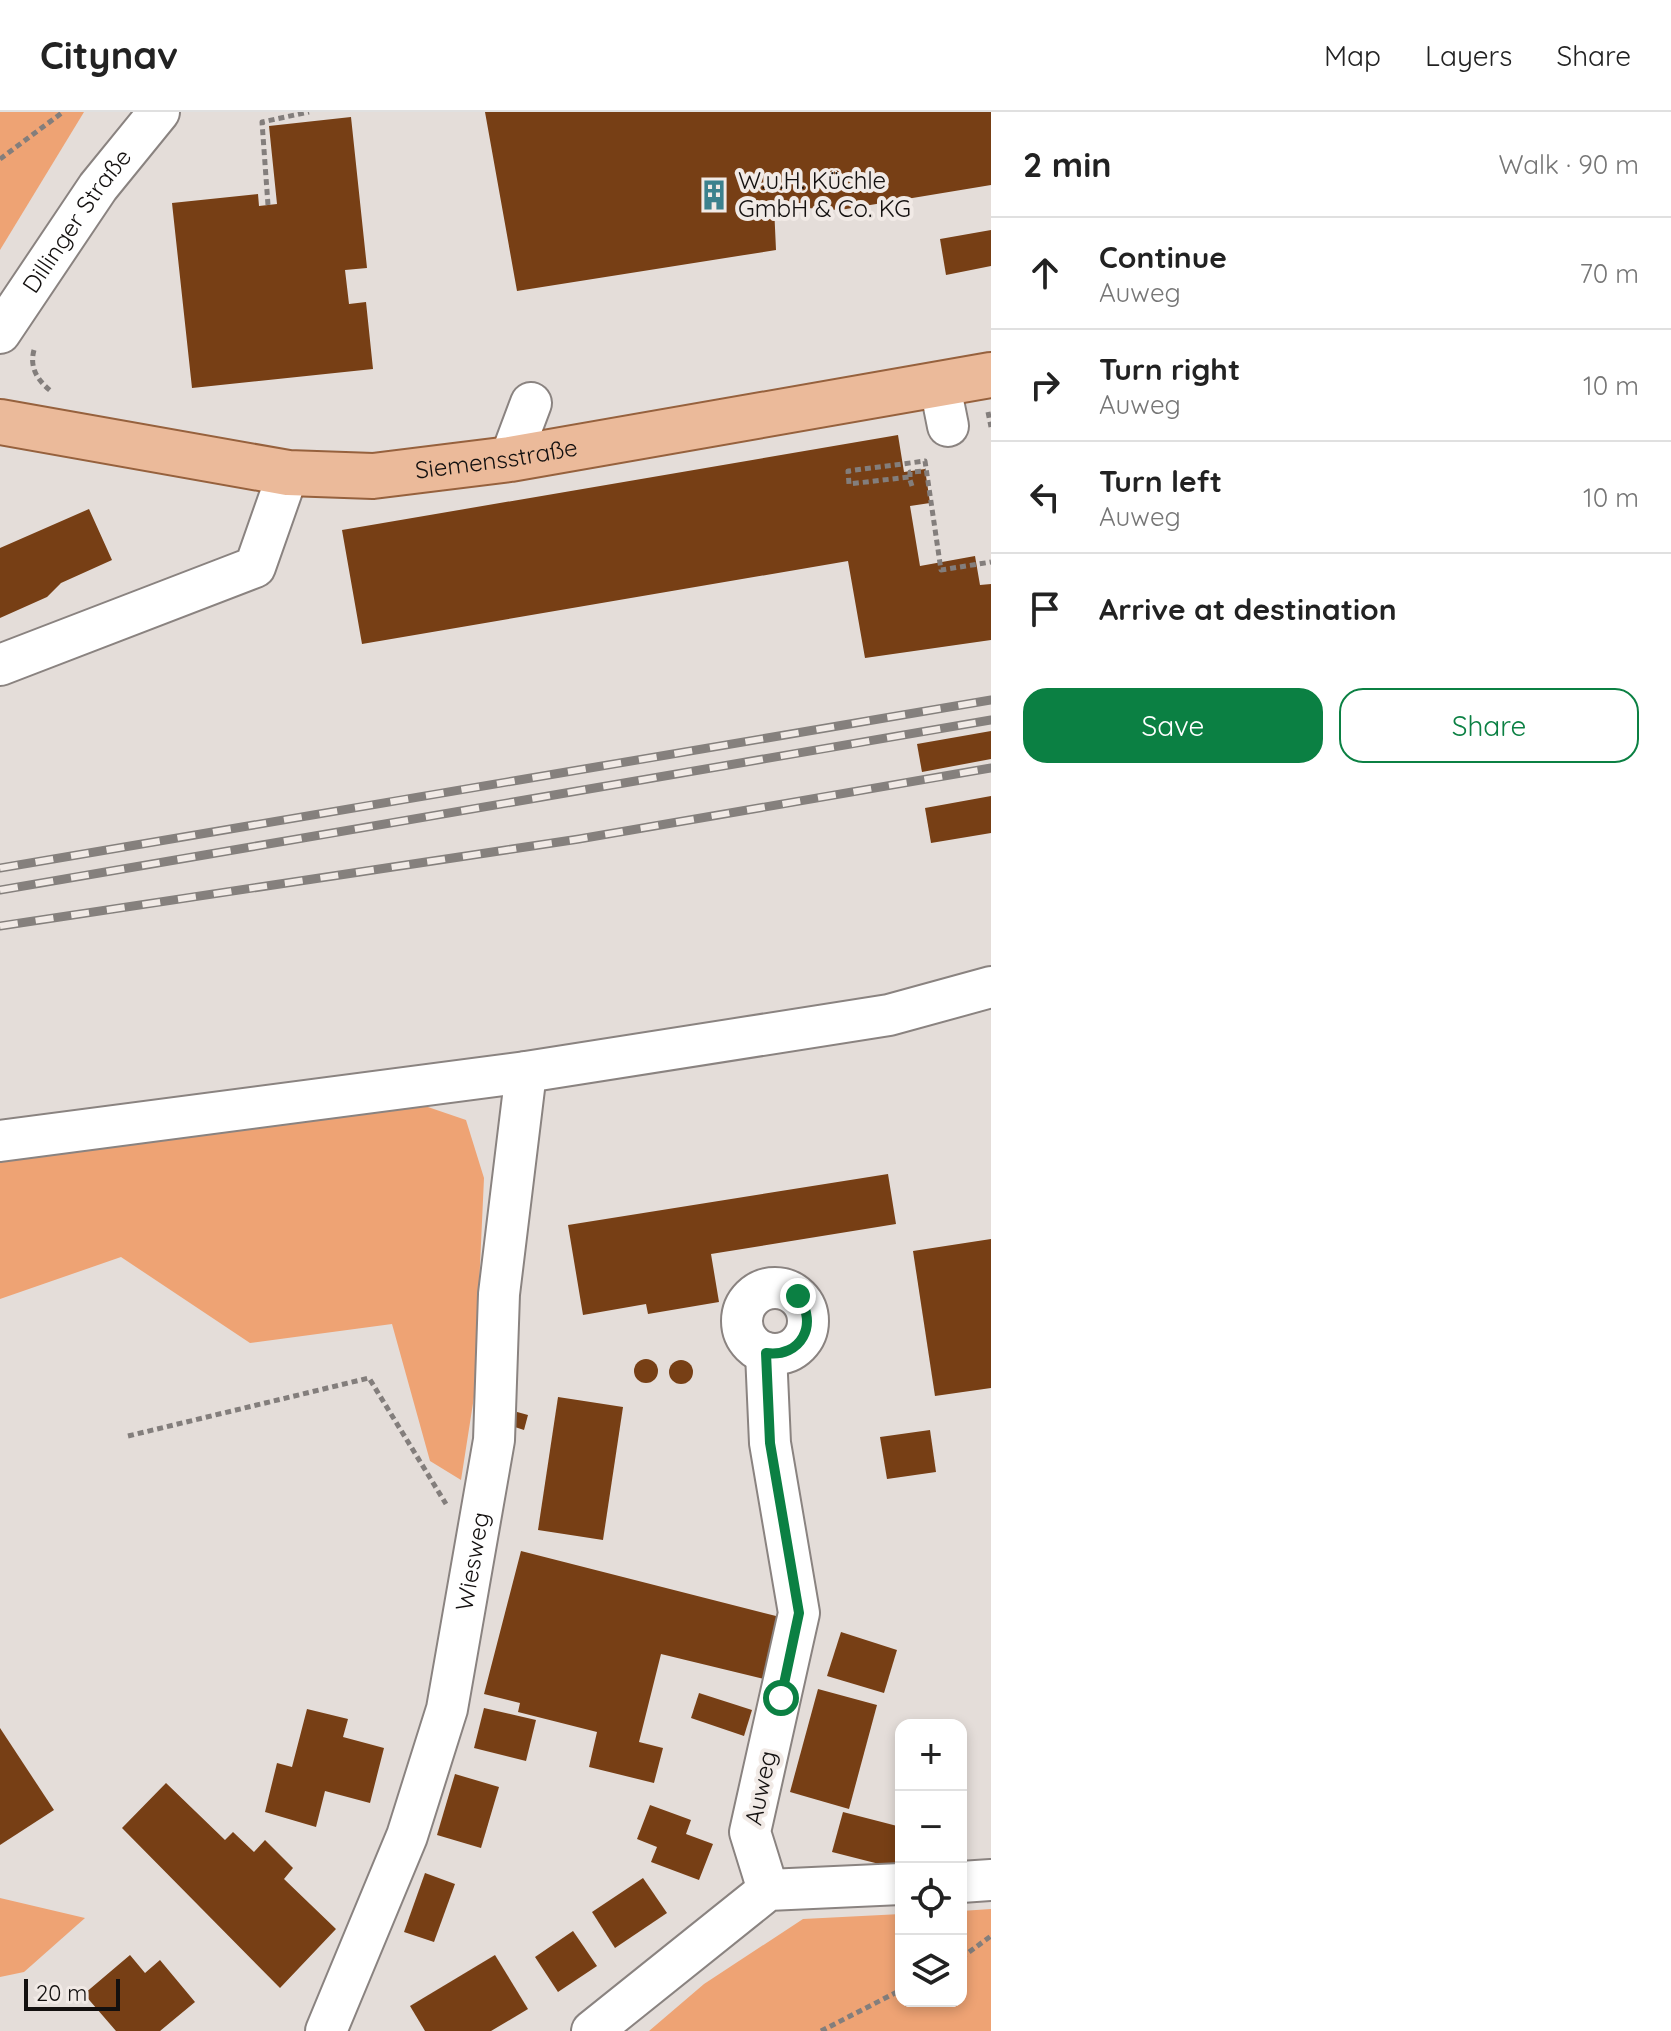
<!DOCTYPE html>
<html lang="en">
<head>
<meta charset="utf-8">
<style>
  :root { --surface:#fff; --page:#f6f6f6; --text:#222; --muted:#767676; --line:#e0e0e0; --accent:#0b8043 }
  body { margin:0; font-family:Quicksand,sans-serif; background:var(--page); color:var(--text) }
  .controls { position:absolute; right:24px; bottom:24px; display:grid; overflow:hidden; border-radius:16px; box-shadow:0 4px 12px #0003 }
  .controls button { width:72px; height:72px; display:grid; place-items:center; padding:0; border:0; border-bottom:2px solid var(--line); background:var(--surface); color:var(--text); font:40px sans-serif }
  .scale { position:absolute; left:24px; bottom:20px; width:96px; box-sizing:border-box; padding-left:8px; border:4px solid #13100f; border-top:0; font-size:22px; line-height:28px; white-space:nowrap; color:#13100f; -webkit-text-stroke:6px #f1eae6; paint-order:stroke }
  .stop { position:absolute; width:24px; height:24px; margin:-18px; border:6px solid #0b8043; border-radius:50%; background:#fff }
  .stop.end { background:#0b8043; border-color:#fff; box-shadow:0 2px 8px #0008 }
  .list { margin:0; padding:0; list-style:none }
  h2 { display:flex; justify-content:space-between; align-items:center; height:104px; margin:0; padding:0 32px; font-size:34px }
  h2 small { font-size:26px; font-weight:400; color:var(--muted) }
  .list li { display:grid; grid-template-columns:52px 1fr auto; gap:24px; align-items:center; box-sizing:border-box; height:112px; padding:0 32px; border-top:2px solid var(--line) }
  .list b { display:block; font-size:30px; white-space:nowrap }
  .list p { margin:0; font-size:26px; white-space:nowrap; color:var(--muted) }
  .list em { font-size:26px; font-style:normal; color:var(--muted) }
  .actions { display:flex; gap:16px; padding:24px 32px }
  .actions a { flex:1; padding:18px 0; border:2px solid var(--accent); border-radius:24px; text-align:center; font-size:28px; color:var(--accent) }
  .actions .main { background:var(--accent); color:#fff }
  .icon { flex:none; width:44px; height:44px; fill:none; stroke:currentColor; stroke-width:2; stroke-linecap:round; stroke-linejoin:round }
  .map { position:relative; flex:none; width:991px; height:1919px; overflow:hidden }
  header { display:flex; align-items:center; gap:48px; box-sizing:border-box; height:112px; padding:0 40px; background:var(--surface); border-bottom:2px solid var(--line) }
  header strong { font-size:38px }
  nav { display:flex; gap:44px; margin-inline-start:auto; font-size:28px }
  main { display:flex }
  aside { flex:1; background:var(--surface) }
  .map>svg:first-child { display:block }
  .green { fill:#eea374 }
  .building { fill:#773f15 }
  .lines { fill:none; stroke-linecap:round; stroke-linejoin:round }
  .minor-casing { stroke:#8a8380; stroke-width:44 }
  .major-casing { stroke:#96613d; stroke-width:48 }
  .path { stroke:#837e7c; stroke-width:5; stroke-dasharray:6 4; stroke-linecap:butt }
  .minor { stroke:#fff; stroke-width:40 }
  .major { stroke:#ebba9a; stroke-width:44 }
  .rail-casing { stroke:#85807d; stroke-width:9 }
  .rail { stroke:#f1eae6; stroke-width:6; stroke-dasharray:18; stroke-linecap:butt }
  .route { stroke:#0b8043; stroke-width:10 }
  .labels { text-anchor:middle; stroke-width:8; stroke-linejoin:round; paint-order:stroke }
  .poi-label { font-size:24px; fill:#13100f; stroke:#f1eae6; text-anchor:start }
  .street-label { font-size:24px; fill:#13100f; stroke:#f1eae6 }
</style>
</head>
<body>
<header>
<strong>Citynav</strong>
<nav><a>Map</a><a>Layers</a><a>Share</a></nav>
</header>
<main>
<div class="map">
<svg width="991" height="1919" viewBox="0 0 991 1919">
  <rect width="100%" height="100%" fill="#e4ddd9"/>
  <g class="green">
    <polygon points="0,0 84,0 0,138"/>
    <polygon points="422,993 466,1008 484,1066 474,1285 461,1368 430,1349 392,1212 250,1231 121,1145 0,1187 0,1049"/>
    <polygon points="0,1786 85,1806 24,1860 0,1865"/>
    <polygon points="991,1797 991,1919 649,1919 704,1872 803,1807 901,1802 901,1889 961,1889 961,1799"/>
  </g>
  <g class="building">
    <polygon points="485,0 991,0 991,73 840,98 774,94 776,138 517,179"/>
    <polygon points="351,5 367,156 345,158 349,192 366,190 373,257 192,276 172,91 258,82 259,94 277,92 269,14"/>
    <polygon points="991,118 991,154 946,163 940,127"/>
    <polygon points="898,323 904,360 925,357 930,391 910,394 920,454 975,444 980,473 991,472 991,528 865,546 848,449 362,532 342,418"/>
    <polygon points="89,397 112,448 61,471 47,485 0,506 0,436"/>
    <polygon points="991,619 991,647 922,660 917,632"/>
    <polygon points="991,684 991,721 931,731 925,696"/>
    <polygon points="888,1062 896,1112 711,1142 719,1190 648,1202 646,1192 583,1203 568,1113"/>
    <polygon points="991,1127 991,1276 935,1284 913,1139"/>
    <circle cx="646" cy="1259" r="12"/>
    <circle cx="681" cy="1260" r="12"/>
    <polygon points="558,1285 623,1295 603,1428 538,1418"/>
    <polygon points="510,1298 528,1303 524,1318 506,1312"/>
    <polygon points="930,1318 936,1360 887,1367 880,1325"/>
    <polygon points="521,1439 780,1505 764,1567 661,1542 639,1630 663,1636 654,1671 589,1655 597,1620 518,1600 520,1591 484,1582"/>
    <polygon points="841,1520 897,1538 884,1581 827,1564"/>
    <polygon points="818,1577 877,1593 849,1697 790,1680"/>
    <polygon points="699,1581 752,1598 744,1624 691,1606"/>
    <polygon points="484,1596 536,1608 526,1649 474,1636"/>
    <polygon points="307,1597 348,1607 343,1625 384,1636 370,1691 325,1679 316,1715 265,1700 277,1651 292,1655"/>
    <polygon points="0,1616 54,1698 0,1733"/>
    <polygon points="455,1662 499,1675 481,1736 437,1723"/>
    <polygon points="166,1671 225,1728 233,1720 254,1740 265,1728 293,1756 284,1767 336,1817 280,1876 122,1716"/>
    <polygon points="650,1693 691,1708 686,1722 713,1732 699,1768 651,1750 657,1735 637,1727"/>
    <polygon points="843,1700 901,1715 895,1756 832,1740"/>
    <polygon points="425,1761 455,1772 434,1830 404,1820"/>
    <polygon points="643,1766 667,1801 615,1836 592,1800"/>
    <polygon points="573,1819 597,1854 558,1880 535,1845"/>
    <polygon points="130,1843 145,1861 160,1848 195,1890 160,1919 116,1919 84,1882"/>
    <polygon points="495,1843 528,1897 491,1919 425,1919 410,1894"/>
  </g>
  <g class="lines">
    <g class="minor-casing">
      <g id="minor">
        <path id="s1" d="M0 221 98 75 159 0"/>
        <polyline points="940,274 948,314"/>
        <polyline points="510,347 531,291"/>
        <polyline points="0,553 255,455 288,361"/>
        <polyline points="0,1029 526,960 889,903 991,875"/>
        <circle cx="775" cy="1209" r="33"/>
        <polyline points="766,1241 770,1331 799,1501 750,1720 768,1778"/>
        <polyline points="961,1770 991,1768"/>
        <path id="s2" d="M326 1919 407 1724 447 1597 494 1328 499 1182 526 960"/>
        <polyline points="592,1919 768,1778 901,1772"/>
      </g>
    </g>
    <g class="major-casing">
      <g id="major">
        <path id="s3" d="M0 310 288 361 373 364 510 347 991 263"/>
      </g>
    </g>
    <g class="path">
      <polyline points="0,47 63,0"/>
      <polyline points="268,93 262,10 309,0"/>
      <path d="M34 238C29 256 38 269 52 280"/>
      <polyline points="988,300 991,315"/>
      <polyline points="910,365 910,360 926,359"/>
      <polyline points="912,374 909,365 849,372 848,359 925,349 941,458 991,450"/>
      <polyline points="128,1324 369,1266 446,1392"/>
      <polyline points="961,1846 991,1824"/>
      <polyline points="821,1919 901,1878"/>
    </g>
    <use href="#minor" class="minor"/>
    <use href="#major" class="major"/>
    <g class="rail-casing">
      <g id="rail">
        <polyline points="0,756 991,588"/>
        <polyline points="0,778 991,608"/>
        <polyline points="0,814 579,727 991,656"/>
      </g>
    </g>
    <use href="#rail" class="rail"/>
  </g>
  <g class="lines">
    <path class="route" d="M781 1586 799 1501 770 1331 766 1241C801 1246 819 1212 798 1184"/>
  </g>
  <defs>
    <g id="building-bare" transform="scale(2.4)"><path d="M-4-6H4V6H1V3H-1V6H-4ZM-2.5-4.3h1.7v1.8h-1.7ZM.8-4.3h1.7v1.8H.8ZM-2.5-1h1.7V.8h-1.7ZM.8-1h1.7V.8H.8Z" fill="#3b818d" stroke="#f1eae6" stroke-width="2.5" paint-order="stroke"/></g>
  </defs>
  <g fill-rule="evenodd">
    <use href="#building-bare" x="714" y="83"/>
  </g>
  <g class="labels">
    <g class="poi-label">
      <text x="738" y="77">W.u.H. Küchle<tspan x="738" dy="28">GmbH &amp; Co. KG</tspan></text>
    </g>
    <g class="street-label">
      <text dy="8" stroke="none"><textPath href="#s1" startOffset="136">Dillinger Straße</textPath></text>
      <text dy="8" stroke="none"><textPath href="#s3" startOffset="502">Siemensstraße</textPath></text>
      <text dy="8" stroke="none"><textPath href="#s2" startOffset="494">Wiesweg</textPath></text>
      <text transform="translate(761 1676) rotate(-78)" y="8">Auweg</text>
    </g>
  </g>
</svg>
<div class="controls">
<button>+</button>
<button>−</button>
<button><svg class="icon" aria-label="locate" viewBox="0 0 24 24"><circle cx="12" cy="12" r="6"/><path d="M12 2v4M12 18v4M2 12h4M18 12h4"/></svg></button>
<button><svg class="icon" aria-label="layers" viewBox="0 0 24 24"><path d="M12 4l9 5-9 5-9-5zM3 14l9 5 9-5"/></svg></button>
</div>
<div class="scale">20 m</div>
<div class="stop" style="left:781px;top:1586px"></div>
<div class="stop end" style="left:798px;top:1184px"></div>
</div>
<aside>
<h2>2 min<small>Walk · 90 m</small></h2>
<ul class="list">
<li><svg class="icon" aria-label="ahead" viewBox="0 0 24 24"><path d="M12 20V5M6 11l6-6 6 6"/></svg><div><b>Continue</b><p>Auweg</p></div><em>70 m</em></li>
<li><svg class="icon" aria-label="right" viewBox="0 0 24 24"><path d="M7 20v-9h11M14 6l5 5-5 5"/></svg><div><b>Turn right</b><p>Auweg</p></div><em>10 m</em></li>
<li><svg class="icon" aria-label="left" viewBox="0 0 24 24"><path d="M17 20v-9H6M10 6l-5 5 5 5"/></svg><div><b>Turn left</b><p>Auweg</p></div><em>10 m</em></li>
<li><svg class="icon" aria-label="arrive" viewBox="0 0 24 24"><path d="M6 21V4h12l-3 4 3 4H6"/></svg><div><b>Arrive at destination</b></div></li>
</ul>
<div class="actions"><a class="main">Save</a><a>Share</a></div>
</aside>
</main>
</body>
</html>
